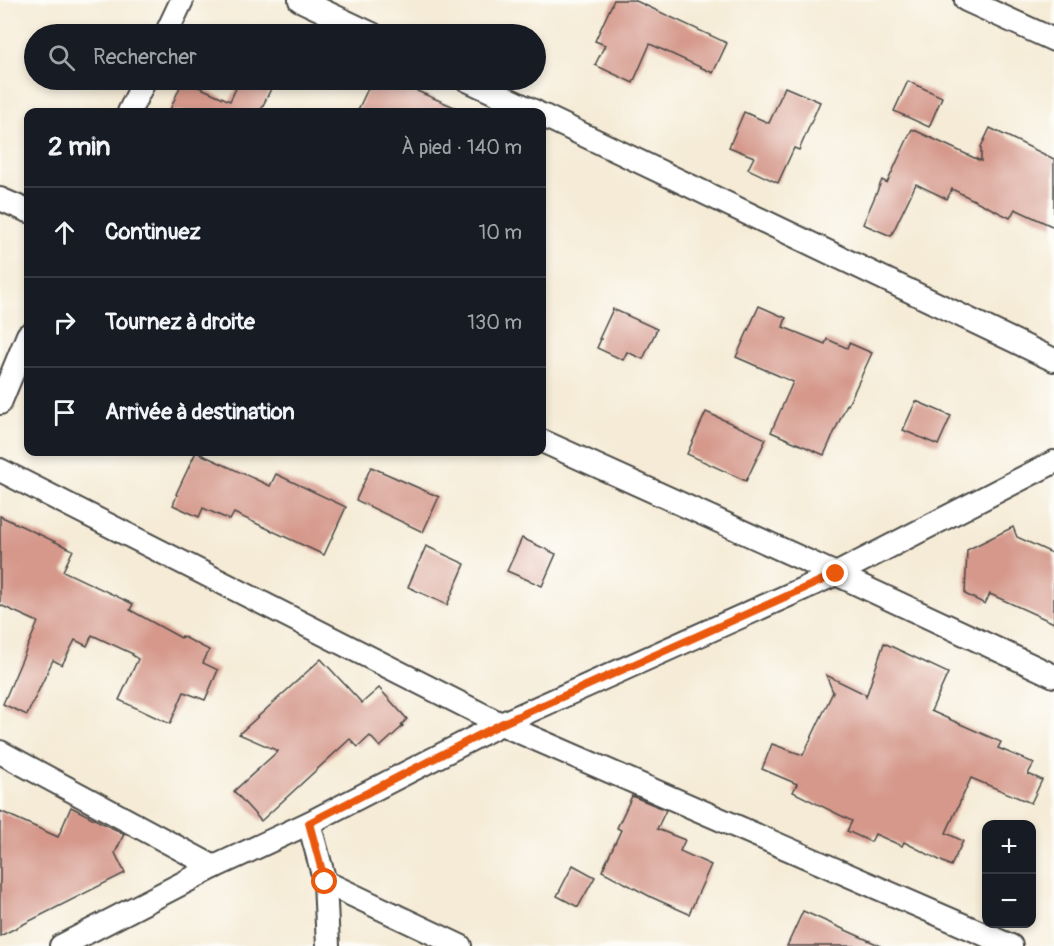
<!DOCTYPE html>
<html lang="fr">
<head>
<meta charset="utf-8">
<style>
  :root { --surface:#171b24; --page:#20242c; --text:#f1f3f6; --muted:#9ea1a6; --line:#363941 }
  body { margin:0; font-family:Pangolin,sans-serif; background:var(--page); color:var(--text) }
  .controls { position:absolute; right:18px; bottom:18px; display:grid; overflow:hidden; border-radius:12px; box-shadow:0 3px 9px #0003 }
  .controls button { width:54px; height:54px; display:grid; place-items:center; padding:0; border:0; border-bottom:2px solid var(--line); background:var(--surface); color:var(--text); font:30px sans-serif }
  .stop { position:absolute; width:18px; height:18px; margin:-14px; border:4px solid #ea580c; border-radius:50%; background:#fff }
  .stop.end { background:#ea580c; border-color:#fff; box-shadow:0 2px 6px #0008 }
  .list { margin:0; padding:0; list-style:none }
  h2 { display:flex; justify-content:space-between; align-items:center; height:78px; margin:0; padding:0 24px; font-size:26px }
  h2 small { font-size:20px; font-weight:400; color:var(--muted) }
  .list li { display:grid; grid-template-columns:39px 1fr auto; gap:18px; align-items:center; box-sizing:border-box; height:90px; padding:0 24px; border-top:2px solid var(--line) }
  .list b { display:block; font-size:22px; white-space:nowrap }
  .list em { font-size:20px; font-style:normal; color:var(--muted) }
  .icon { flex:none; width:33px; height:33px; fill:none; stroke:currentColor; stroke-width:2; stroke-linecap:round; stroke-linejoin:round }
  .map { position:relative; flex:none; width:1054px; height:946px; overflow:hidden }
  .search { position:absolute; background:var(--surface); box-shadow:0 3px 9px #0003; left:24px; top:24px; width:522px; height:66px; display:flex; align-items:center; gap:15px; box-sizing:border-box; padding:0 21px; border-radius:33px; color:var(--muted); font-size:22px }
  .panel { position:absolute; background:var(--surface); box-shadow:0 3px 9px #0003; left:24px; top:108px; width:522px; height:348px; border-radius:12px }
  .map>svg:first-child { display:block }
  .building { fill:#d5988b }
  .lines { fill:none; stroke-linecap:round; stroke-linejoin:round }
  .minor-casing { stroke:#494845; stroke-width:26 }
  .minor { stroke:#fff; stroke-width:22 }
  .route { stroke:#ea580c; stroke-width:8 }
</style>
</head>
<body>
<div class="map">
<svg width="1054" height="946" viewBox="0 0 1054 946">
  <rect width="100%" height="100%" fill="#fdfcf7"/>
  <filter id="ink" filterUnits="userSpaceOnUse"><feTurbulence type="fractalNoise" baseFrequency=".0167" numOctaves="2"/><feDisplacementMap in="SourceGraphic" scale="12" xChannelSelector="R" yChannelSelector="G"/><feConvolveMatrix kernelMatrix="1 2 1 2 8 2 1 2 1" color-interpolation-filters="sRGB"/></filter>
  <filter id="wash" filterUnits="userSpaceOnUse"><feTurbulence type="fractalNoise" baseFrequency=".008" numOctaves="4" result="noise"/><feDisplacementMap in="SourceGraphic" scale="24" xChannelSelector="R" yChannelSelector="G"/><feGaussianBlur stdDeviation="1.35" result="paint"/><feColorMatrix in="noise" values="0 0 0 0 0 0 0 0 0 0 0 0 0 0 0 0 0 1.4 0 .05"/><feComposite in="paint" operator="in"/></filter>
  <g filter="url(#wash)">
    <rect width="100%" height="100%" fill="#f5ebd6"/>
    <g id="blocks">
      <g class="building">
        <polygon points="614,0 634,0 727,43 713,73 650,44 633,83 595,65 605,45 595,41"/>
        <polygon points="183,80 230,101 240,80 275,80 260,112 169,112"/>
        <polygon points="372,80 401,80 418,87 417,91 466,112 357,112"/>
        <polygon points="908,81 942,97 929,127 894,111"/>
        <polygon points="785,87 820,102 799,150 794,148 778,183 748,169 754,157 729,147 744,112 769,123"/>
        <polygon points="990,128 1054,159 1054,227 1015,209 1010,218 952,189 947,199 916,184 891,236 863,224 882,180 887,183 912,129 981,161 981,147"/>
        <polygon points="759,306 786,318 783,327 825,344 827,339 847,348 849,343 872,353 848,405 847,404 824,455 771,432 793,382 736,357"/>
        <polygon points="613,309 657,329 643,359 627,352 623,360 597,348 601,339 599,339"/>
        <polygon points="916,401 951,416 938,445 903,430"/>
        <polygon points="706,412 766,439 746,481 687,454"/>
        <polygon points="196,452 270,486 276,474 346,507 324,555 234,513 230,520 203,508 199,517 173,505 177,495 176,494"/>
        <polygon points="371,467 439,497 423,532 356,500"/>
        <polygon points="0,516 73,550 63,571 133,604 130,610 181,638 182,636 209,650 203,663 218,670 205,700 184,692 170,724 119,700 138,659 132,655 133,654 92,635 87,646 75,640 62,665 53,660 27,715 3,704 38,622 0,605"/>
        <polygon points="1013,527 1017,537 1054,554 1054,623 990,594 985,604 965,594 967,550"/>
        <polygon points="522,538 556,554 542,586 507,571"/>
        <polygon points="426,546 465,564 447,605 408,587"/>
        <polygon points="884,643 948,673 931,711 1001,742 998,748 1034,763 1028,774 1042,780 1031,803 971,778 946,833 963,841 951,866 904,842 902,846 875,834 871,842 847,831 852,821 793,792 797,784 762,769 772,744 803,755 833,692 826,675 865,694 866,697"/>
        <polygon points="321,659 362,703 379,688 407,719 401,725 403,726 380,747 370,736 358,747 350,739 261,821 234,791 278,751 239,734"/>
        <polygon points="632,796 666,810 657,829 685,840 680,851 711,865 689,914 651,897 602,871 621,830 617,828"/>
        <polygon points="71,807 124,834 115,853 125,873 0,936 0,811 58,837"/>
        <polygon points="573,865 595,877 578,907 557,896"/>
        <polygon points="803,911 881,946 787,946"/>
      </g>
    </g>
  </g>
  <g filter="url(#ink)">
    <use href="#blocks" fill-opacity="0" stroke="#494845" stroke-width="1.5"/>
    <g class="lines">
      <g class="minor-casing">
        <g id="minor">
          <polyline points="300,0 372,34"/>
          <polyline points="966,0 1054,40"/>
          <polyline points="166,34 182,0"/>
          <polyline points="467,80 536,112"/>
          <polyline points="129,112 145,80"/>
          <polyline points="542,115 1054,360"/>
          <polyline points="0,199 28,211"/>
          <polyline points="0,403 28,335"/>
          <polyline points="542,441 836,574 1054,676"/>
          <polyline points="0,470 501,724 1011,946"/>
          <polyline points="0,752 214,867"/>
          <polyline points="309,823 325,882 328,946"/>
          <polyline points="325,882 460,946"/>
          <polyline points="61,946 214,867 309,823 501,724 836,574 1054,462"/>
        </g>
      </g>
      <use href="#minor" class="minor"/>
    </g>
  </g>
  <g class="lines" filter="url(#ink)">
    <polyline class="route" points="325,882 309,823 501,724 836,574"/>
  </g>
</svg>
<div class="controls">
<button>+</button>
<button>−</button>
</div>
<div class="stop" style="left:325px;top:882px"></div>
<div class="stop end" style="left:836px;top:574px"></div>
<div class="search"><svg class="icon" aria-label="search" viewBox="0 0 24 24"><circle cx="10" cy="10" r="6"/><path d="M15 15l6 6"/></svg>Rechercher</div>
<section class="panel">
<h2>2 min<small>À pied · 140 m</small></h2>
<ul class="list">
<li><svg class="icon" aria-label="ahead" viewBox="0 0 24 24"><path d="M12 20V5M6 11l6-6 6 6"/></svg><div><b>Continuez</b></div><em>10 m</em></li>
<li><svg class="icon" aria-label="right" viewBox="0 0 24 24"><path d="M7 20v-9h11M14 6l5 5-5 5"/></svg><div><b>Tournez à droite</b></div><em>130 m</em></li>
<li><svg class="icon" aria-label="arrive" viewBox="0 0 24 24"><path d="M6 21V4h12l-3 4 3 4H6"/></svg><div><b>Arrivée à destination</b></div></li>
</ul>
</section>
</div>
</body>
</html>
